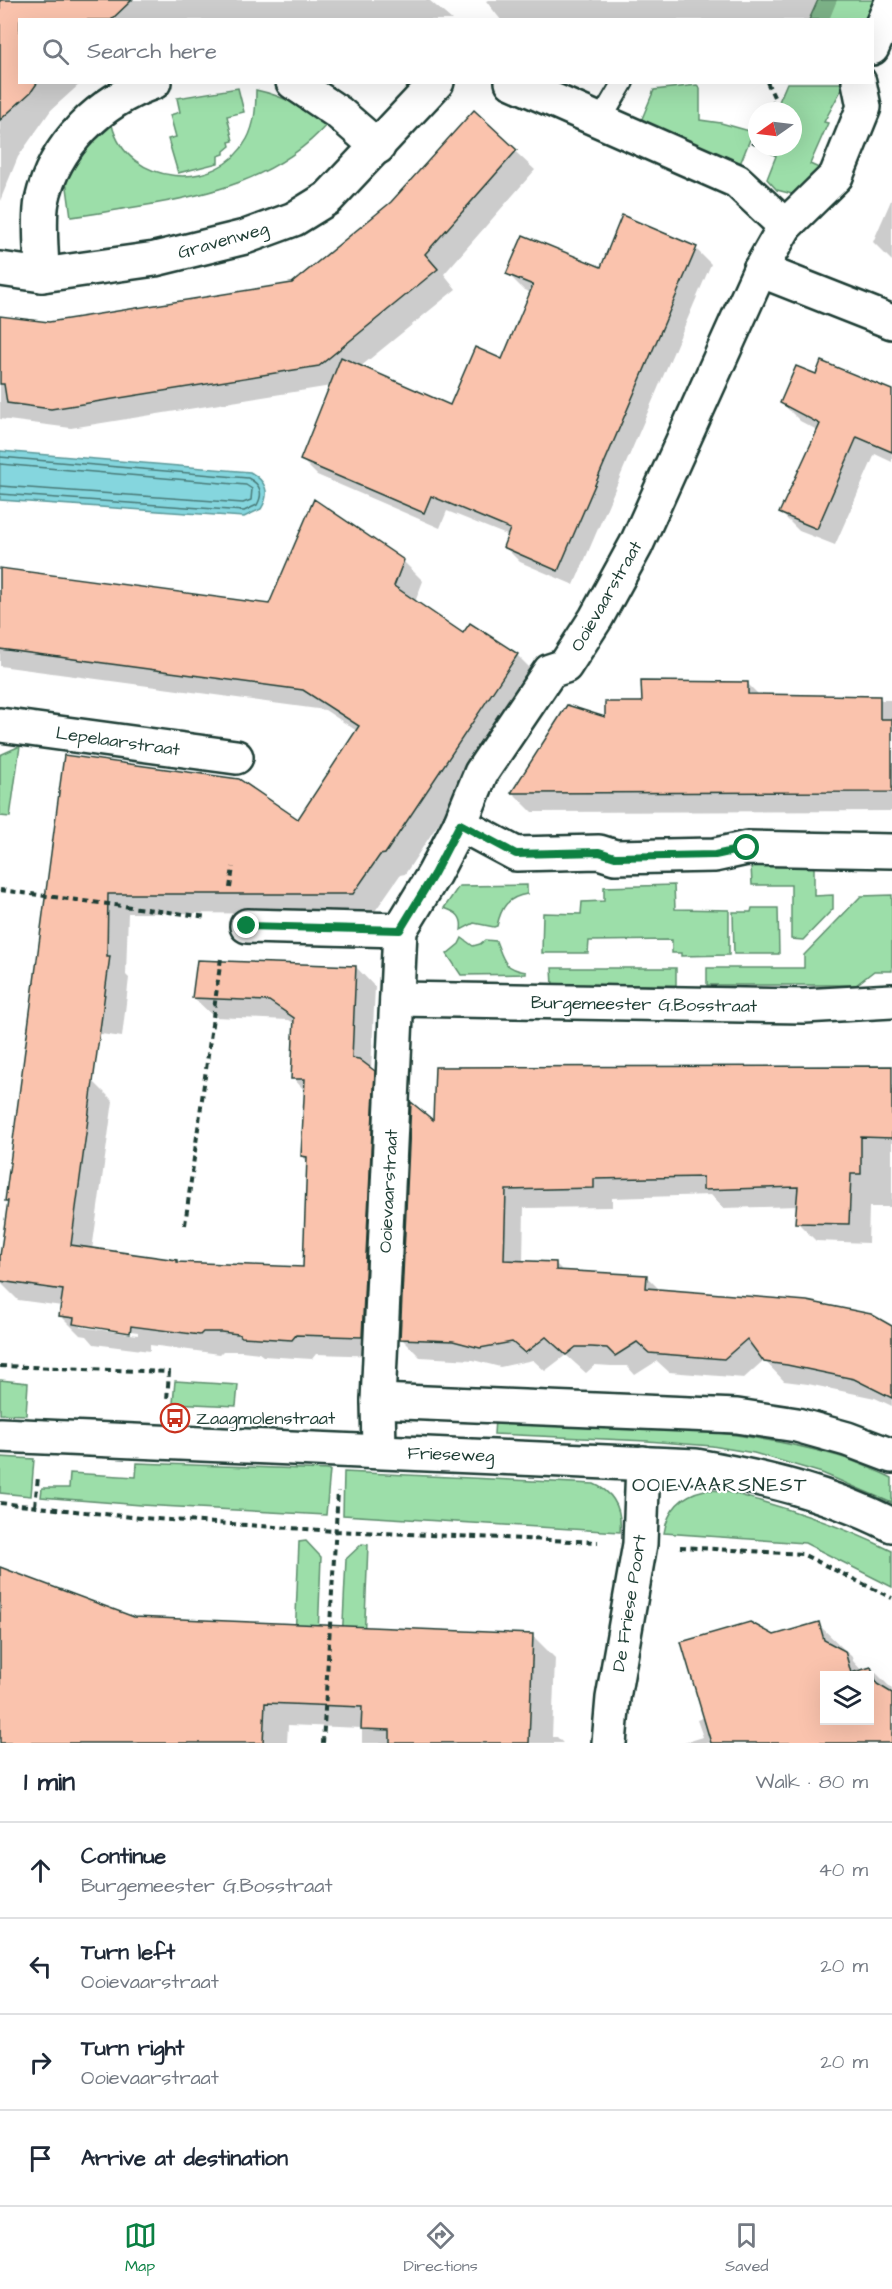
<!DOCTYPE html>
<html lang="en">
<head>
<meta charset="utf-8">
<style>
  :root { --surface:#fff; --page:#f6f6f7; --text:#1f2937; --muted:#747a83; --line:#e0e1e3; --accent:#0b8043 }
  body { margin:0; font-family:"Architects Daughter",sans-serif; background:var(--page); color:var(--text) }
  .controls { position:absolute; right:18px; bottom:18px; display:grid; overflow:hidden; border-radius:0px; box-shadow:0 6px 24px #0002 }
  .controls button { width:54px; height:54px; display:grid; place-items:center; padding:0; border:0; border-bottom:2px solid var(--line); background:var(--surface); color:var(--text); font:30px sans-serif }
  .compass { position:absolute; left:748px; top:102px; width:54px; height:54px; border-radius:50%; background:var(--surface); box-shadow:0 6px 24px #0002; rotate:256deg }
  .stop { position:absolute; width:18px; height:18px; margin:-14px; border:4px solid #0b8043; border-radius:50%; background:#fff }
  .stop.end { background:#0b8043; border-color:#fff; box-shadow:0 2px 6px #0008 }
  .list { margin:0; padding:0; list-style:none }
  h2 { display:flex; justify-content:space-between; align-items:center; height:78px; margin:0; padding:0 24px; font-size:26px }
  h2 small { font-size:20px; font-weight:400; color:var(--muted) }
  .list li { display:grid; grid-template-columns:39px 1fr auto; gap:18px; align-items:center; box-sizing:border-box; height:96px; padding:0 24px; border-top:2px solid var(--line) }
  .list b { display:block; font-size:22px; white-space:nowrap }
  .list p { margin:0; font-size:20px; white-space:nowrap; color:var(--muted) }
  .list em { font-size:20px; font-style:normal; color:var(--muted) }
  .icon { flex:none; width:33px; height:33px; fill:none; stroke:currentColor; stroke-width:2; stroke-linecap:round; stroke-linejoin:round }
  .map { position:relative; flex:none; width:892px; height:1743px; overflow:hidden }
  .search { position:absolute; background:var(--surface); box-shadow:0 6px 24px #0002; left:18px; right:18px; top:18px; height:66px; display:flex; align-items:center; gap:15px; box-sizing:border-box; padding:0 21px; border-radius:0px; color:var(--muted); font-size:22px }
  .sheet { height:462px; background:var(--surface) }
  nav { display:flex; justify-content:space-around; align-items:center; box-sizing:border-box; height:84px; border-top:2px solid var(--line); background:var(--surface); font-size:16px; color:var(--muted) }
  nav a { display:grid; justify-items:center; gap:3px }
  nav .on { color:var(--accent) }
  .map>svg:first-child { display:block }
  .green { fill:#9cdea9; stroke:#5e8e6e; stroke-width:1.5 }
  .water { fill:#85d6de; stroke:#5c999a; stroke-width:1.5 }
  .shadow { fill:#0003; fill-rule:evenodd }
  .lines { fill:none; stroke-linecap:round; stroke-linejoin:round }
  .shore { stroke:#487a78; stroke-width:1.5 }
  .building { fill:#fac3ad; stroke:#1f3d34; stroke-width:1.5; fill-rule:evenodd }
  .service-casing { stroke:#1f3d34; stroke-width:24 }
  .minor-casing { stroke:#1f3d34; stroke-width:38 }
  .path { stroke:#1f3d34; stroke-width:4; stroke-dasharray:6 4.5; stroke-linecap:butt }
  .service { stroke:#fff; stroke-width:20 }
  .minor { stroke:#fff; stroke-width:33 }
  .route { stroke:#0b8043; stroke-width:8 }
  .labels { text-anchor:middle; stroke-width:4.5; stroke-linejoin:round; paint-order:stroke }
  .street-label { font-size:18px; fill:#1f3d34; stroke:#fff }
  .poi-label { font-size:18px; fill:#1f3d34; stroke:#fff; text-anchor:start }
  .neighbourhood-label { font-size:20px; letter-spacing:1.5px; fill:#1f3d34; stroke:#fff }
</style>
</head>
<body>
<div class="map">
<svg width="892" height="1743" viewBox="0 0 892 1743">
  <rect width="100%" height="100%" fill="#fff"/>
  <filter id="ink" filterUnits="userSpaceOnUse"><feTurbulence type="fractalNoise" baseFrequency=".0167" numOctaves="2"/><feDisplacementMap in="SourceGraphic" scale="12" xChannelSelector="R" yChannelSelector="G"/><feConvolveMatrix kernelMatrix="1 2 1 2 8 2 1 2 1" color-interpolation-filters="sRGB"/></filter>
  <g filter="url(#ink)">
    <g class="green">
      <polygon points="818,0 880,0 872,19 809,20"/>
      <polygon points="787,83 845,83 824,122 828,123 810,164 821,169 796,195 777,190 767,179 776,156 761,147 793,147 793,111 775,111"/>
      <polygon points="697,85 700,88 700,120 721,123 753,132 740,164 641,121 654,90"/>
      <polygon points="238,88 244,112 227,116 233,141 229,142 230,146 224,151 224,154 218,156 218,163 178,173 168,139 176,137 170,115 180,112 177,98"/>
      <path d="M256 90C284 96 304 108 328 123 278 180 206 196 135 207 114 210 93 215 71 217L66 180 88 147 112 125C127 186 218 194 247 139 255 124 256 107 256 90Z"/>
      <polygon points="20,746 10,817 0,816 0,755"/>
      <polygon points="760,863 814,863 814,896 833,895 833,909 803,940 791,939 791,885 752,885 751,865"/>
      <path d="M527 885V894C508 897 501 907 497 926L494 927 474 923 461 930C463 917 457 912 444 908L459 886Z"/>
      <polygon points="674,885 675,909 729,910 729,955 681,956 681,953 672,953 672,940 589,941 588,953 542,953 543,913 581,914 582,902 604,901 604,887"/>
      <polygon points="892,895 892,971 874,971 856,985 707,985 707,968 804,968 804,955 861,896"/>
      <polygon points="752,908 778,908 779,954 734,954 733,912 751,912"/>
      <path d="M462 938 473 946 480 944 485 940 496 941C504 961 503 968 526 972V974L461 975 447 954 459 944Z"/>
      <polygon points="552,968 676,968 676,985 553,986"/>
      <polygon points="0,1380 28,1383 26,1415 0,1414"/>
      <polygon points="175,1381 238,1385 236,1406 173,1403"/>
      <path d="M495 1419C610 1425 726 1424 838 1456 855 1461 872 1469 888 1476L892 1478V1503L822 1473 754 1453 712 1446 647 1441 494 1434Z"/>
      <polygon points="0,1457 34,1459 31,1496 0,1493"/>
      <polygon points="137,1463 330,1470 326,1515 141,1505 41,1497 42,1488 69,1488 70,1473 136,1477"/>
      <path d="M344 1472 594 1484C615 1493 622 1510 620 1532L343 1515Z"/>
      <path d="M705 1490C723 1489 742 1496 760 1501 805 1514 850 1530 892 1551V1587L805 1543 664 1533C668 1509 681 1495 705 1490Z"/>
      <polygon points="306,1541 321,1557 317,1663 294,1665 299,1542"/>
      <polygon points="362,1544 368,1545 363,1668 341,1664 346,1559"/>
    </g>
    <path class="water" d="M0 451 250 472C266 481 271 493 261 509L244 517 0 500Z"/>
    <g class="shadow">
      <polygon points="13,0 429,0 452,20 20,20 20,82 82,82 51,110 18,157 0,201 0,12"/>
      <polygon points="488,0 837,0 829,20 501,20 486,1"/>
      <polygon points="474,113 535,170 444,274 456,289 360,367 451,406 503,361 532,293 524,290 508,274 602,269 696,249 711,264 574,585 520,562 505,547 509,536 447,511 440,528 317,475 301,459 331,386 71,428 0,419 0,317 49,323 293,284 392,203"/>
      <polygon points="892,198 892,261 873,242"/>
      <polygon points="817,376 892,393 892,462 875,454 835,545 799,531 781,513 819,431 800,421 782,403"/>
      <polygon points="403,561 423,581 415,602 463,635 517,655 537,675 405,874 400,875 373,914 128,913 126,975 129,978 122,1037 52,1027 66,757 299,821 357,731 325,710 0,666 0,570 270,606"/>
      <polygon points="747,683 760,696 879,698 882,700 892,700 892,811 532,812 513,793 606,719 643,704"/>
      <path d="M356 967 375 987 371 1070 394 1092 381 1356 316 1354 312 1359 263 1356 259 1353 242 1351H223L220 1354 150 1345V1351L94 1344 87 1336 80 1335 61 1316 62 1306 18 1300 0 1282V1265L24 1074 93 1081 113 1101 92 1250 177 1261 179 1263 304 1268 308 1162 302 1156 305 1091 293 1078 295 1024 289 1020 214 1017 194 998ZM80 1324 138 1332V1335L80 1327Z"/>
      <polygon points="892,1068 892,1207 869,1207 868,1243 816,1241 797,1222 798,1206 723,1208 711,1195 612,1198 612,1207 524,1208 523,1262 556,1264 564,1272 646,1276 661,1291 892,1327 892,1406 875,1398 808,1384 784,1381 764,1360 744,1378 669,1372 657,1361 635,1375 627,1366 611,1366 595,1365 586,1373 566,1355 545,1371 533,1360 500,1367 473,1360 420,1357 401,1338 434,1123"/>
      <polygon points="0,1568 134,1618 532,1635 555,1658 552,1737 557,1737 563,1743 362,1743 362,1728 288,1725 287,1743 0,1743"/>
      <path d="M818 1624 852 1657 853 1661 862 1671 871 1668 892 1689V1743H684L703 1737 697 1720 705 1717 774 1637ZM824 1676H870V1720H824Z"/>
    </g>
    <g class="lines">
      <g class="shore">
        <path d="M0 457 248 478C260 484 264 493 257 505L244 511 0 494"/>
        <polyline points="0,464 246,485 252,489 251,500 243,503 0,486"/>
      </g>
    </g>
    <g class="building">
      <polygon points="0,0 132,0 111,20 20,20 20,82 38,82 31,92 0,120"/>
      <polygon points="474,110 517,150 425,254 438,269 319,366 51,409 7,403 4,384 0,384 0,316 49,322 292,283 391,202"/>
      <polygon points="622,215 697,247 558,571 503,547 510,529 431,496 424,513 300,460 341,357 450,405 475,347 502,359 533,285 506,274 523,235 601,267"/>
      <polygon points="821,361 892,390 892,452 857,437 817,529 779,513 820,424 780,403 796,366 816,374"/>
      <polygon points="314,499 404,560 394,586 463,633 470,623 518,654 385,854 380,855 353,894 108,894 107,956 110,956 71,1245 177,1260 177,1262 303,1267 307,1157 301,1156 305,1079 291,1079 294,1018 269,1001 192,998 197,960 356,966 352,1058 359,1059 375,1071 362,1337 296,1335 292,1340 242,1337 238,1334 221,1332 203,1332 200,1335 131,1326 130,1333 73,1324 74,1318 59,1316 63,1290 0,1281 0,1256 8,1201 5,1201 64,755 239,779 298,819 359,726 303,690 0,649 0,568 269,604"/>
      <polygon points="641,681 748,682 748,694 880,696 880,719 892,719 892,792 511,793 567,705 605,717 605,702 642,702"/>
      <polygon points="892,1066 892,1138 861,1137 861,1174 851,1174 849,1224 795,1223 798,1187 703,1190 703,1177 594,1179 594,1188 506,1190 504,1260 556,1262 556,1270 647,1275 646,1288 807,1301 871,1314 892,1326 892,1398 854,1379 787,1365 764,1362 747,1339 724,1359 649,1353 637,1342 615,1356 607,1348 591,1347 576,1347 566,1355 546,1337 525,1353 512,1342 480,1348 453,1341 400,1339 411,1102 433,1120 435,1067"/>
      <polygon points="0,1567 134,1617 533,1634 529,1743 390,1743 390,1730 361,1729 362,1707 265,1703 263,1743 0,1743"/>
      <path d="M750 1622 774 1635 819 1622 824 1640 845 1651 851 1673 871 1667 877 1684 892 1693V1743H711L681 1642ZM825 1676H870V1720H825Z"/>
    </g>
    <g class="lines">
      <g class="service-casing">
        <polyline id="service" points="600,121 623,82"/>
      </g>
      <g class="minor-casing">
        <g id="minor">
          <polyline points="872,48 892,2"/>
          <polyline points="293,82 339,113 378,147"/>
          <polyline points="512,82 737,181 785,226"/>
          <polyline points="0,269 42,275 155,259 245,237 294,219 328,198 437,82"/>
          <polyline points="760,270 892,322"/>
          <path d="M42 275C42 254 38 220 42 201 54 145 100 101 154 82"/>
          <polyline points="0,725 236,757"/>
          <polyline points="460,824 516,854 599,852 615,857 715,855 747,848 892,851"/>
          <polyline points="247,926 400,930"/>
          <polyline points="397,999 804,1006 892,1001"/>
          <polyline points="378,1401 737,1416 797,1425 847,1439 892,1456"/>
          <path d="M0 1435 696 1466C765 1478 829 1493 892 1525"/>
          <polyline points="379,1451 378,1401 400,930 434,874 460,824 481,773 550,671 565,666 596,618 636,545 760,270 785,226 836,176 864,107 859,82"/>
          <polyline points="609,1743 613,1698 640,1544 643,1463"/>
        </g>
      </g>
      <g class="path">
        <polyline points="767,82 775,99 769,111"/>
        <polyline points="753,145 757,137"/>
        <polyline points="230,888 233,867"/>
        <polyline points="0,890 207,917"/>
        <polyline points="185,1225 221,958"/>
        <polyline points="0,1366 169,1372 167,1400"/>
        <polyline points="0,1503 141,1518 335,1531 598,1542"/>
        <polyline points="35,1506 38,1477"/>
        <polyline points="680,1547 802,1554 892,1598"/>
        <polyline points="323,1743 338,1491"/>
      </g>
      <use href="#service" class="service"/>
      <use href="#minor" class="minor"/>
    </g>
  </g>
  <g class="lines" filter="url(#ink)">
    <polyline class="route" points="247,926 400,930 434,874 460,824 516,854 599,852 615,857 715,855 747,848"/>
  </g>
  <defs>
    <g id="bus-ring" transform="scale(1.5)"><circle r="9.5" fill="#fff" stroke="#c8321e" stroke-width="1.5"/><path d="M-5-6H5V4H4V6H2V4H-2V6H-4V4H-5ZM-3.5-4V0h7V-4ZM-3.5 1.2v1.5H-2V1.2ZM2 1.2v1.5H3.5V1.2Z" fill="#c8321e"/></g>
  </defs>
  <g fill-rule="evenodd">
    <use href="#bus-ring" x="175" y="1418"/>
  </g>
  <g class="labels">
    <g class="street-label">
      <text transform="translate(223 240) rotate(-16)" y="6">Gravenweg</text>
      <text transform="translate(606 596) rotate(-60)" y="6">Ooievaarstraat</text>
      <text transform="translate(118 741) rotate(8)" y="6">Lepelaarstraat</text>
      <text transform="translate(644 1004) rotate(1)" y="6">Burgemeester G.Bosstraat</text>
      <text transform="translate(388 1191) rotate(-87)" y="6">Ooievaarstraat</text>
      <text transform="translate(451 1454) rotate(2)" y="6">Frieseweg</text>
      <text transform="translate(629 1603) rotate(-81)" y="6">De Friese Poort</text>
    </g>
    <g class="poi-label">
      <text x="196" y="1424">Zaagmolenstraat</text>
    </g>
    <g class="neighbourhood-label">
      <text x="720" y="1491">OOIEVAARSNEST</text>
    </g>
  </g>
</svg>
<div class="controls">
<button><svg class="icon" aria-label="layers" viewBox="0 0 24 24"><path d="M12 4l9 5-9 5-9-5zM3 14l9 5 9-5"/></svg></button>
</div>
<svg class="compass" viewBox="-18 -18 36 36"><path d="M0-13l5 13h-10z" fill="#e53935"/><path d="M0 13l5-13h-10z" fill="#747a83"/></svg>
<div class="stop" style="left:747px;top:848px"></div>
<div class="stop end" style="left:247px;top:926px"></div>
<div class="search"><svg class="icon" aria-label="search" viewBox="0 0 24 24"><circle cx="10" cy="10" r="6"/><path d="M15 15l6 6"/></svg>Search here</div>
</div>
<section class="sheet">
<h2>1 min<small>Walk · 80 m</small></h2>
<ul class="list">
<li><svg class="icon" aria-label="ahead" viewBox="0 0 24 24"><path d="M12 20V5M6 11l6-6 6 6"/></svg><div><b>Continue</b><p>Burgemeester G.Bosstraat</p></div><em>40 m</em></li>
<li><svg class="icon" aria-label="left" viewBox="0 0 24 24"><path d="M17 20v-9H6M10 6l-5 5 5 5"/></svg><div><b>Turn left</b><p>Ooievaarstraat</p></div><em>20 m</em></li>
<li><svg class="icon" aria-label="right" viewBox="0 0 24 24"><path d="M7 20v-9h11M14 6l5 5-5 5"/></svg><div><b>Turn right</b><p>Ooievaarstraat</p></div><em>20 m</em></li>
<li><svg class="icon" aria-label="arrive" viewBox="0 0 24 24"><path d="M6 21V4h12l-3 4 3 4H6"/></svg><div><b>Arrive at destination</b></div></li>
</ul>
</section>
<nav>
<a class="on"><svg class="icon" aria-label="map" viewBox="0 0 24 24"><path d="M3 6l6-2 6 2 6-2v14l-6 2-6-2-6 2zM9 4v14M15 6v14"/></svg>Map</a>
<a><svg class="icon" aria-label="directions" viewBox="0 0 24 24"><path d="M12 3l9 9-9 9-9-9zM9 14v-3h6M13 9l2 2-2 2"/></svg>Directions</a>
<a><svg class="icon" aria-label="saved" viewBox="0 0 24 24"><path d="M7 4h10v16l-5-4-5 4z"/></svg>Saved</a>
</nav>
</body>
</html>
